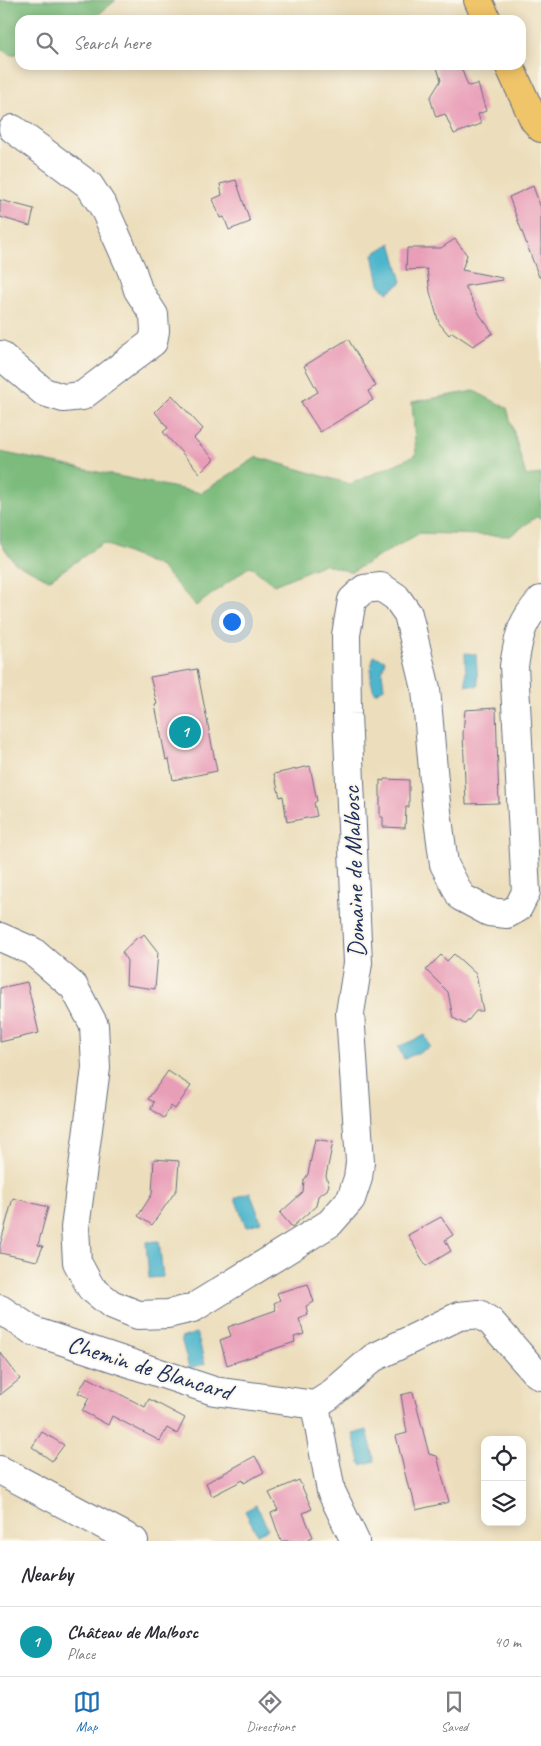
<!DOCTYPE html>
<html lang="en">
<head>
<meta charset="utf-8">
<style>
  :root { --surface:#fff; --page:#f2f2f3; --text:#2b2b33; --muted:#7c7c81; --line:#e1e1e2; --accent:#1f6fb2 }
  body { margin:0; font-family:Caveat,sans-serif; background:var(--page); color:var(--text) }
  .controls { position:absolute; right:15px; bottom:15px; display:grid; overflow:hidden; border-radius:10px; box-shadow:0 2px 12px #0003 }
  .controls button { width:45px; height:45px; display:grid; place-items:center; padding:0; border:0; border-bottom:1px solid var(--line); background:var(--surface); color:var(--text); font:25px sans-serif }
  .you { position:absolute; left:231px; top:621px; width:18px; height:18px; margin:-12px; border:4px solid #fff; border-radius:50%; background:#1a73e8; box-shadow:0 0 0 8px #1a73e833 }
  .badge { display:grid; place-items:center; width:32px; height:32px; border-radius:50%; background:var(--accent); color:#fff; font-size:16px; font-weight:700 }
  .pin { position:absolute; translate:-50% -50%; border:2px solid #fff; box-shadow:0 1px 5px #0006 }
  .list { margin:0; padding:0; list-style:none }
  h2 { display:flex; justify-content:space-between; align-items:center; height:65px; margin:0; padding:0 20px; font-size:21px }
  h2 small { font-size:16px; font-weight:400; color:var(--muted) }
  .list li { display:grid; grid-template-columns:32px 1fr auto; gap:15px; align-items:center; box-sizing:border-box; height:70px; padding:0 20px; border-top:1px solid var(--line) }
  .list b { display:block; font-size:19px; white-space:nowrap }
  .list p { margin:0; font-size:16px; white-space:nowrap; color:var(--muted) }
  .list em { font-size:16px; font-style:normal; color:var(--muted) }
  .icon { flex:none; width:28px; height:28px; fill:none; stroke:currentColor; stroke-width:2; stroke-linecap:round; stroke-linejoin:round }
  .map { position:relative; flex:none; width:541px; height:1541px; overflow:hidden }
  .search { position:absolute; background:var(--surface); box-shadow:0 2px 12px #0003; left:15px; right:15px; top:15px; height:55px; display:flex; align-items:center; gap:12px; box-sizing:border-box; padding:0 18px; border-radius:15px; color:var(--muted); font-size:19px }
  .sheet { height:135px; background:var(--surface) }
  nav { display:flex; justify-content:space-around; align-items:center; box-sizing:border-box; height:70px; border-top:1px solid var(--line); background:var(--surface); font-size:14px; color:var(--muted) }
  nav a { display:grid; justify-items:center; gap:2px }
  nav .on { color:var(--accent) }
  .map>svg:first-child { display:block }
  .forest { fill:#7cbb7c; stroke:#4c756d }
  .water { fill:#4eb6cc; stroke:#347295 }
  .building { fill:#e99eb8 }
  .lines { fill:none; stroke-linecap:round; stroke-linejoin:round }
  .minor-casing { stroke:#646c7f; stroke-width:30 }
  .major-casing { stroke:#646c7f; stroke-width:30 }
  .minor { stroke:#fff; stroke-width:28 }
  .major { stroke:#f0c469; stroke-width:28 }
  .labels { text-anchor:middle; stroke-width:4; stroke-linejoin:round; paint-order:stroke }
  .street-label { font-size:25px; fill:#1b2f5e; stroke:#fbf7ec }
</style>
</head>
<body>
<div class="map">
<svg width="541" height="1541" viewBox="0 0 541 1541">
  <rect width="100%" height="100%" fill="#fbf7ec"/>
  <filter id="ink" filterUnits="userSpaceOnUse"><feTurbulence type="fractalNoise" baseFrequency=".02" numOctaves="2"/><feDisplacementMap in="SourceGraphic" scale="10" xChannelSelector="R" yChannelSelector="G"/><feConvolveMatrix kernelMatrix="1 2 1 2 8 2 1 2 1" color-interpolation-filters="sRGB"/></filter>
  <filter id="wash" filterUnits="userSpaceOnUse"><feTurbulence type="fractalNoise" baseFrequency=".0096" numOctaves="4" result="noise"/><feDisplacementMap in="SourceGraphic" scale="20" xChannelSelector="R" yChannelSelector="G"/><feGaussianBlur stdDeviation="1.12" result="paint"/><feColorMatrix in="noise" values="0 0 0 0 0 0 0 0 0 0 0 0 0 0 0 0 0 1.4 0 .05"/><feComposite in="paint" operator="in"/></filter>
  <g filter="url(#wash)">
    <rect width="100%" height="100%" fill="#ecdebc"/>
    <g class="forest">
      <polygon points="0,0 116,0 92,20 20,20 20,53 11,55 0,49"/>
      <polygon points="474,391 507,408 526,476 541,474 541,518 536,517 510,536 420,533 351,572 324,564 274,585 250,566 196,606 161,567 103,543 49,580 14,562 0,542 0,452 201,493 257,457 350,484 416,455 412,402"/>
    </g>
    <g class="water">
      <polygon points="391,243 402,282 387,293 379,284 373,254"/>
      <polygon points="465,653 476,654 478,686 466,685"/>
      <path d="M374 656 385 660 382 672 384 688 375 693C369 681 370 669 374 656Z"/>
      <polygon points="425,1035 430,1047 404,1059 398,1047"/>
      <polygon points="250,1192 261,1222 246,1227 235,1198"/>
      <polygon points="159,1241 163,1277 149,1278 146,1242"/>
      <polygon points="197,1333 205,1364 189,1368 181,1338"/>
      <polygon points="367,1430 375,1461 361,1465 353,1434"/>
      <polygon points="256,1505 268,1529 257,1534 245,1511"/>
    </g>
    <g id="blocks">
      <g class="building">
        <polygon points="436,65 460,65 468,86 478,84 486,111 478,114 481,124 454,134 445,114 436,117 430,98 441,80"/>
        <polygon points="236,180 250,222 229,230 224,217 220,218 213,199 222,195 220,184"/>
        <polygon points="533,186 541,208 541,277 539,277 509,197"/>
        <polygon points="0,200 34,209 30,226 0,217"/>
        <polygon points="455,239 467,255 462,270 502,278 502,280 465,286 480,315 493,333 473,346 452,332 449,335 439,323 430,292 427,269 406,270 407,248 441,248"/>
        <polygon points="348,339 376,386 368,391 373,400 320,432 301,402 318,392 304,366"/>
        <polygon points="172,395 203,429 194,438 214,459 200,473 163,432 168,428 155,412"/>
        <polygon points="197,669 217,771 173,780 169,759 166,760 155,705 157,704 150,677"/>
        <polygon points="496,708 499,803 466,804 463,734 465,710"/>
        <polygon points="310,766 317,801 314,803 317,816 287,822 283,796 280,797 274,774"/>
        <polygon points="384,779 409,780 409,807 406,807 405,828 383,827 383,817 380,817 380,780 384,781"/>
        <polygon points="144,934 158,952 155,989 126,985 127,961 122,952 139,936 140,938"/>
        <polygon points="454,954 476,974 483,1011 476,1011 465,1024 453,1018 448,992 426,970 441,955 447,961"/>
        <polygon points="27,982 39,1033 0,1042 0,988"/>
        <polygon points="168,1071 191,1086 175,1109 171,1106 164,1118 151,1109 154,1102 148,1099"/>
        <polygon points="315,1139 333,1142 326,1176 329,1185 327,1190 318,1196 316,1206 292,1227 280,1213 303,1192 304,1180 308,1174"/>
        <polygon points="154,1159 179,1161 177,1189 152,1225 138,1216 152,1194"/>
        <polygon points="13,1198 48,1207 38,1245 43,1246 37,1261 0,1253 0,1245"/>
        <polygon points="441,1217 453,1235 445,1240 451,1251 426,1266 408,1235"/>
        <polygon points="308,1284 314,1302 306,1306 308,1315 299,1319 304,1334 294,1337 295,1342 227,1365 220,1340 231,1336 228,1327 276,1310 274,1303 280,1300 277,1293"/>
        <polygon points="0,1352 20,1379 0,1395"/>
        <polygon points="87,1377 145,1407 149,1399 185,1418 177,1434 167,1428 160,1441 112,1416 108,1425 82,1411 89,1398 78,1393"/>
        <polygon points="413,1392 429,1454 437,1456 449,1502 416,1510 411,1489 409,1490 396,1436 407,1433 401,1395"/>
        <polygon points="42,1432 64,1445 52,1461 32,1447"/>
        <polygon points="255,1456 264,1472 244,1483 243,1480 212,1496 206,1483"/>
        <polygon points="299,1480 312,1509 303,1513 313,1537 302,1541 281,1541 271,1513 278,1510 269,1493"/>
      </g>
    </g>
  </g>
  <g filter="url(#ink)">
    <use href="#blocks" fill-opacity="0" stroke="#646c7f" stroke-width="1"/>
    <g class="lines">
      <g class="minor-casing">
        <g id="minor">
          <polyline points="0,355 44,392 63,398 82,396 153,342 155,331 154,315 138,290 132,271 104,208 89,185 13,129"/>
          <path d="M0 937 32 951 74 987 94 1025 96 1068 75 1228 77 1262 91 1288 111 1304 138 1315 168 1314 193 1308 330 1223 351 1199 358 1178 360 1162 350 1013 358 963 347 714 346 635 352 600 364 589 381 587 396 597 408 614 426 689 436 804 444 864 461 897 489 912 507 914 518 908 526 892 514 666C519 636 520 623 541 600"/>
          <polyline points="0,1309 33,1331 214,1391 315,1405 331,1491 355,1541"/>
          <polyline points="315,1405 329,1396 373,1358 459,1316 479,1314 491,1322 534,1371 541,1376"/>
          <polyline points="0,1470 134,1541"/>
        </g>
      </g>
      <g class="major-casing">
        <g id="major">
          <polyline points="478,0 487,20"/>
          <polyline points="509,65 534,120 541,128"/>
        </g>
      </g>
      <use href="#minor" class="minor"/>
      <use href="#major" class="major"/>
    </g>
  </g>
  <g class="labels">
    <g class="street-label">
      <text transform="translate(353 872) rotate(-92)" y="9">Domaine de Malbosc</text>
      <text transform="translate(150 1367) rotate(17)" y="9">Chemin de Blancard</text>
    </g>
  </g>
</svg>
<div class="controls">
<button><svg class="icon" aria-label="locate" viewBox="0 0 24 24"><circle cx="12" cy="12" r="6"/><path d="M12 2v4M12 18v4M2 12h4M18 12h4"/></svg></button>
<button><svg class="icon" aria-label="layers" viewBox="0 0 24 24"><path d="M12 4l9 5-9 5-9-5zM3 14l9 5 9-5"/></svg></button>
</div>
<div class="you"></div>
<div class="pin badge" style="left:185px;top:732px;background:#0f9aa8">1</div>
<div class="search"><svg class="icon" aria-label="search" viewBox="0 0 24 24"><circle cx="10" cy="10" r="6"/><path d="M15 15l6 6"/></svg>Search here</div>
</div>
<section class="sheet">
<h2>Nearby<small></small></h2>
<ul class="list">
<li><span class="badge" style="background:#0f9aa8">1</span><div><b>Château de Malbosc</b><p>Place</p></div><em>40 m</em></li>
</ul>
</section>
<nav>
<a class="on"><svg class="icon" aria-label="map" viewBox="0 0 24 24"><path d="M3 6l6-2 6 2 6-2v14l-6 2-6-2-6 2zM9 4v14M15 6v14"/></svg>Map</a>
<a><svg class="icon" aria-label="directions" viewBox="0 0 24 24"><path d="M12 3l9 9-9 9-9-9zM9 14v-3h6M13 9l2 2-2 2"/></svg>Directions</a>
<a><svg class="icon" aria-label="saved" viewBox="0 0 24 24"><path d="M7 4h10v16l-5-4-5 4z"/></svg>Saved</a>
</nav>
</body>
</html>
